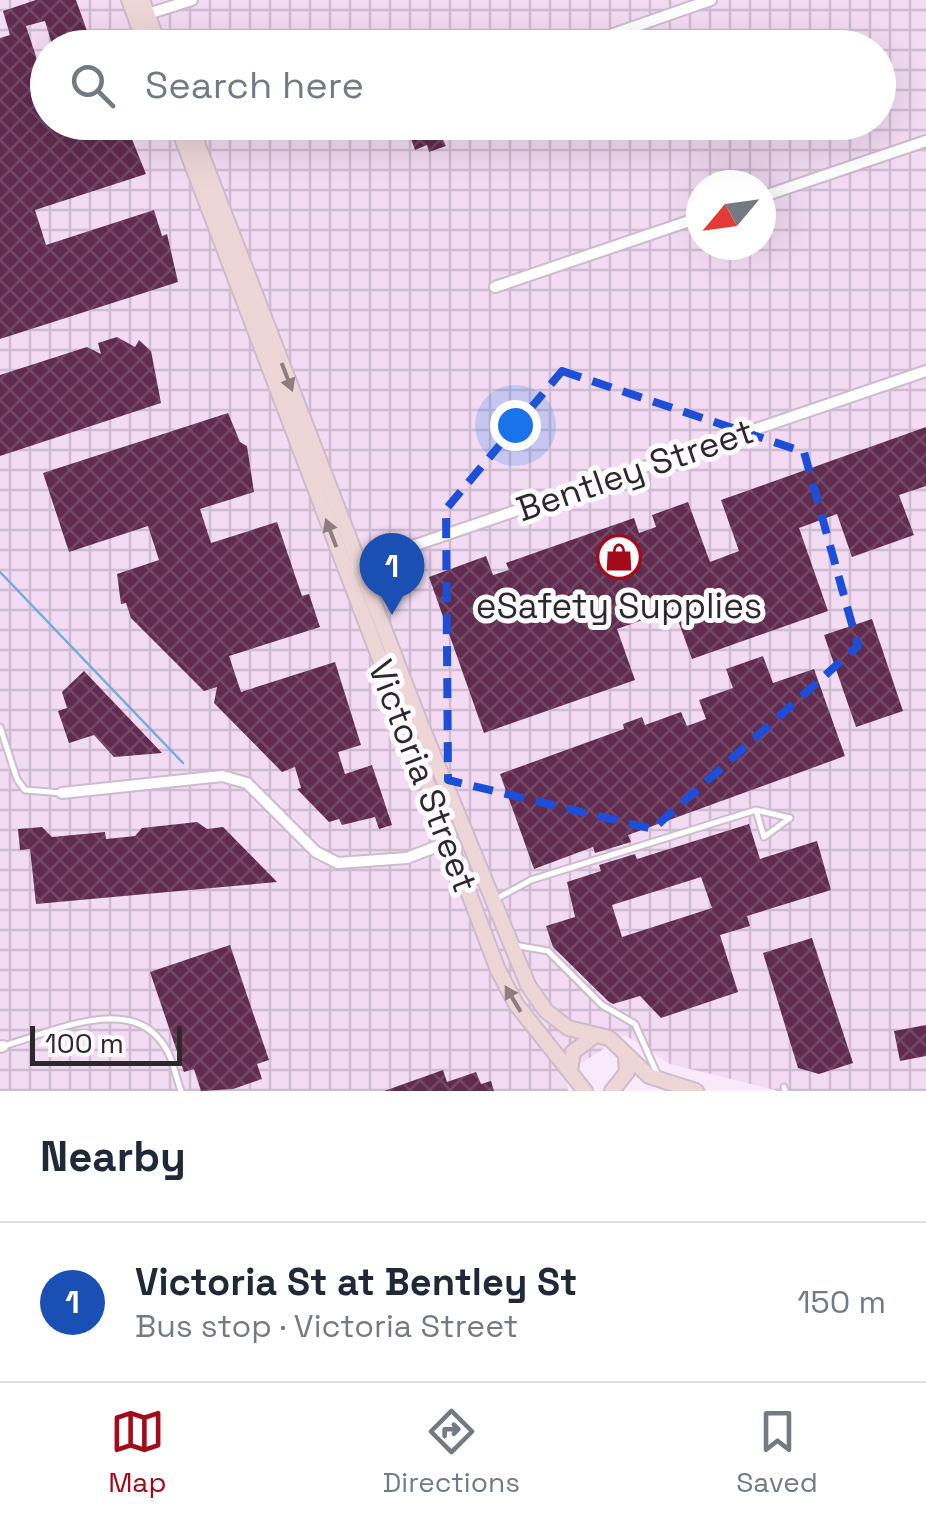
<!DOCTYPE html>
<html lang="en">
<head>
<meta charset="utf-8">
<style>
  :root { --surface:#fff; --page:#f2f2f3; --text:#1f2937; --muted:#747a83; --line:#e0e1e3; --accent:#a40b1a }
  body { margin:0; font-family:"Space Grotesk",sans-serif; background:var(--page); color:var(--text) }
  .compass { position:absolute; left:686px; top:170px; width:90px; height:90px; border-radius:50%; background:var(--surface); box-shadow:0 10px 40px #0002; rotate:241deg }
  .scale { position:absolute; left:30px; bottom:25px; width:152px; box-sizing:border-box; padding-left:10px; border:5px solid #2d272e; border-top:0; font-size:28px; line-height:35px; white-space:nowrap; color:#2d272e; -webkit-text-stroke:8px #fefbfe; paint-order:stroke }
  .you { position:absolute; left:515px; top:425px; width:35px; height:35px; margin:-25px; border:8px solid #fff; border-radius:50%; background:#1a73e8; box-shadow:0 0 0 15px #1a73e833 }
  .badge { display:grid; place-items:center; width:65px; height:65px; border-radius:50%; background:var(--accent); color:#fff; font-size:32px; font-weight:700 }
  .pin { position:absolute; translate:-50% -82px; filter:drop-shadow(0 2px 5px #0008) }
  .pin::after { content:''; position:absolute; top:52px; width:35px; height:30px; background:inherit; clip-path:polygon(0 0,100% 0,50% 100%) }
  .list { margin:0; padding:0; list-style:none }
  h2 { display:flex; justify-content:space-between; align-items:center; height:130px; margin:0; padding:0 40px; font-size:42px }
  h2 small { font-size:32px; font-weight:400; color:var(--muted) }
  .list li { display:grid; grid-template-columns:65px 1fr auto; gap:30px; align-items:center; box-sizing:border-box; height:160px; padding:0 40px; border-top:2px solid var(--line) }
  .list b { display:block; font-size:38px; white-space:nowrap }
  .list p { margin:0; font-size:32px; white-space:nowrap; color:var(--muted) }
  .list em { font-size:32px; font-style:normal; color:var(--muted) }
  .icon { flex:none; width:55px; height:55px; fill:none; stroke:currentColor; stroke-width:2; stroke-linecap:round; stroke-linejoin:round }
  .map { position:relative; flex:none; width:926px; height:1091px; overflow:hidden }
  .search { position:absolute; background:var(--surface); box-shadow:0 10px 40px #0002; left:30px; right:30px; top:30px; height:110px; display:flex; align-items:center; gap:25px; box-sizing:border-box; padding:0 35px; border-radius:55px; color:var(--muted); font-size:38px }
  .sheet { height:290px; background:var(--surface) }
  nav { display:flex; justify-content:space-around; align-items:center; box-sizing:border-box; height:140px; border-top:2px solid var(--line); background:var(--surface); font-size:28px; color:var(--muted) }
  nav a { display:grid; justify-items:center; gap:5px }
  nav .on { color:var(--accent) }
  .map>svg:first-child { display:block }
  .industrial { fill:url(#industrial-grid); fill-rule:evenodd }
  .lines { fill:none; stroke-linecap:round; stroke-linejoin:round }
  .stream { stroke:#71adda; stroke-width:2.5 }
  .building { fill:url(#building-cross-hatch); fill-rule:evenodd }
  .service-casing { stroke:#cdbcce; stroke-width:9 }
  .minor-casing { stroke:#cdbcce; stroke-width:14 }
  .secondary-casing { stroke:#cdbcce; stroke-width:18 }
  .service { stroke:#fff; stroke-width:5 }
  .minor { stroke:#fff; stroke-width:10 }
  .secondary { stroke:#eed6d7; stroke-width:14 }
  .oneway { fill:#8e7e82 }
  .marked { fill:none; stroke:#1d4ed8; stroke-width:8; stroke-dasharray:20 12; stroke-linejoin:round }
  .labels { text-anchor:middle; stroke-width:10; stroke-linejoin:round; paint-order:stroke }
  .street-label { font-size:35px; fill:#2d272e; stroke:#fefbfe }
  .poi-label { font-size:35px; fill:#2d272e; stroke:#fefbfe }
</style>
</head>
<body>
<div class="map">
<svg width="926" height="1091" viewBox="0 0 926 1091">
  <defs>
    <pattern id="industrial-grid" width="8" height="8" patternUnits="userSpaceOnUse" patternTransform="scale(2.5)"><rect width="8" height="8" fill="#f2dbf3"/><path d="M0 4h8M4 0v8" fill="none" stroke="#d0bcd1"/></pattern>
    <pattern id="building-cross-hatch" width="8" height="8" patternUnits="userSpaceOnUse" patternTransform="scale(2.5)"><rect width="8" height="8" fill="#602b4e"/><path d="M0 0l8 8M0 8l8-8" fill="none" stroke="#734865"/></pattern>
  </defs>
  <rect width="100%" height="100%" fill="#fae8fb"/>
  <path class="industrial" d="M0 0H926V1091H779L670 1064 625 1035 566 1073 568 1091H0ZM48 48H878V122H48ZM701 185H761V245H701Z"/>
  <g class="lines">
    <polyline class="stream" points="0,572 183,763"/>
  </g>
  <g class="building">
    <polygon points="36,0 76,0 93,48 53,48 45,21 26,26 40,69 48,67 48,91 40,93 48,122 125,122 146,174 35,210 46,245 154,210 162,236 167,234 178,282 0,339 0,38 10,35 3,11"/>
    <polygon points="405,122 498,122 498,123 443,140 446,146 429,152 427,145 415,150"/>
    <polygon points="117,337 135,347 139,340 151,351 161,403 0,456 0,375 87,347 101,354 98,343"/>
    <polygon points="228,413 240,442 247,446 254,492 200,509 211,543 277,522 302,596 309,594 320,627 229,656 241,692 335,662 361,745 338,752 345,774 372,765 392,825 379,829 375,817 342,825 339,819 329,822 297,789 301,788 295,767 282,772 214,703 217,687 204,691 131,618 126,603 121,604 117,574 159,560 148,526 69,552 43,473"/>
    <polygon points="926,427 926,486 899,495 914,535 852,557 837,514 799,528 828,611 692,659 674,609 617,629 635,680 484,733 429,577 486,556 493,575 509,570 506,563 634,518 639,533 656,527 652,515 688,502 710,562 739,551 721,500"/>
    <polygon points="872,619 903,711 856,727 824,635"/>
    <polygon points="763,656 773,683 814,669 845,756 628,835 631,842 595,853 593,847 534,869 500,774 624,729 623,724 642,717 645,725 681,712 687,726 706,719 699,700 733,688 726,669"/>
    <polygon points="84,671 162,753 114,757 94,735 69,743 58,711 67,708 62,692"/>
    <polygon points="197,822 207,829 223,827 277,882 36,904 30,849 20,850 18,829 42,827 52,837 105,832 106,839 135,836 142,828"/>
    <path d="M749 824 760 859 817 841 831 890 747 916 750 926 720 935 738 992 661 1018 640 996 613 1004 608 1001 553 947 546 926 575 917 567 882 601 871 599 865 635 854 637 859ZM701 877 712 908 622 937 612 905Z"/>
    <polygon points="812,938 853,1063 819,1074 798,1068 763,953"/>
    <polygon points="230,945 269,1060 257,1064 262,1079 233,1089 201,1091 194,1069 184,1072 150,972"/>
    <polygon points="926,1025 926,1056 900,1061 894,1031"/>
    <polygon points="443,1070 447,1082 476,1072 481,1084 491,1081 494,1091 384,1091"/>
  </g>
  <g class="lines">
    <g class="service-casing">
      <g id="service">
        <polyline points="0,727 17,779 25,790 62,793"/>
        <polyline points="496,899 531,880 756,810 764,837 790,818 756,810"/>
        <polyline points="514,945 548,951 602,1005 635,1024 659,1078"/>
        <path d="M3 1046C48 1034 125 995 160 1040 172 1054 175 1074 181 1091"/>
        <polyline points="784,1087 785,1091"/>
      </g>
    </g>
    <g class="minor-casing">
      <g id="minor">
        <polyline points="148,14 192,0"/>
        <polyline points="573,48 711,0"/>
        <polyline points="761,197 926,141"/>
        <polyline points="495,287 701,217"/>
        <polyline points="354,566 926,371"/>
        <polyline points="62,793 222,776 247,783 316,852 338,863 407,858 448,842"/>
        <polyline points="0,1047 3,1046"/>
      </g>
    </g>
    <g class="secondary-casing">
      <g id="secondary">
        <polyline points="129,0 147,48"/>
        <polyline points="142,0 160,48"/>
        <polyline points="176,122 498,970 516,1004 585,1091"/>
        <polyline points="189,122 421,725 528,985 546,1011 568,1028 609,1038 649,1076 696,1091"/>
        <polyline points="570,1070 573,1052 593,1037"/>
        <polyline points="612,1091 627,1072 626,1056"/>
      </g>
    </g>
    <use href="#service" class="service"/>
    <use href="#minor" class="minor"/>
    <use href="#secondary" class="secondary"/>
  </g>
  <defs><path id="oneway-solid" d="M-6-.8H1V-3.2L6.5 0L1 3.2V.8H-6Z" transform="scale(2.5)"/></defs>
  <g class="oneway">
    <use href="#oneway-solid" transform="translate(287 377) rotate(69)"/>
    <use href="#oneway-solid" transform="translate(331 533) rotate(-111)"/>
    <use href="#oneway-solid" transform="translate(513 999) rotate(-121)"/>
  </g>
  <path class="marked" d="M562 371 804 452 858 646 653 829 448 780 446 509Z"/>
  <defs>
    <g id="shop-ring" transform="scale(2.25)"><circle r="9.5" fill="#fefbfe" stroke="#a40b1a" stroke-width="1.5"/><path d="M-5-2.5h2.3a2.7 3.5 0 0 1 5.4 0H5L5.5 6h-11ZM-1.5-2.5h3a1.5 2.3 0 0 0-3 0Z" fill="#a40b1a"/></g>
  </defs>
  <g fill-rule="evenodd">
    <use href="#shop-ring" x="619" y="557"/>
  </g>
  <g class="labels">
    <g class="street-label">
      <text transform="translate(635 470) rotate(-19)" y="12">Bentley Street</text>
      <text transform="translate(423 776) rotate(69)" y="12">Victoria Street</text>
    </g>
    <g class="poi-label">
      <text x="619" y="618">eSafety Supplies</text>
    </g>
  </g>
</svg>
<svg class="compass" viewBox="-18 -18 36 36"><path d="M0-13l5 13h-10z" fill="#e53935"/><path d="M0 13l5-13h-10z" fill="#747a83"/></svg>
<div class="scale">100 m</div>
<div class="you"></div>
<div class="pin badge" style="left:392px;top:615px;background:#1a4fb4">1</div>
<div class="search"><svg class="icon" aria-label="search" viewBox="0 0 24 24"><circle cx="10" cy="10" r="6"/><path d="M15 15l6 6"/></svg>Search here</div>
</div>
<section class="sheet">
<h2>Nearby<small></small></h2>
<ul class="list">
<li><span class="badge" style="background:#1a4fb4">1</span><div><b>Victoria St at Bentley St</b><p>Bus stop · Victoria Street</p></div><em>150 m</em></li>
</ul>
</section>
<nav>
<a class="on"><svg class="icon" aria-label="map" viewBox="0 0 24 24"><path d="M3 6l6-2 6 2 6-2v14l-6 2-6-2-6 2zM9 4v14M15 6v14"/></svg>Map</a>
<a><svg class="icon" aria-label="directions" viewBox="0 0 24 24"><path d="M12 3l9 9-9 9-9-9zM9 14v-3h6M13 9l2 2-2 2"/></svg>Directions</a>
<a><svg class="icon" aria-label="saved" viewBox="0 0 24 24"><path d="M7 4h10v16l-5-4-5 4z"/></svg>Saved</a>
</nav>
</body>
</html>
